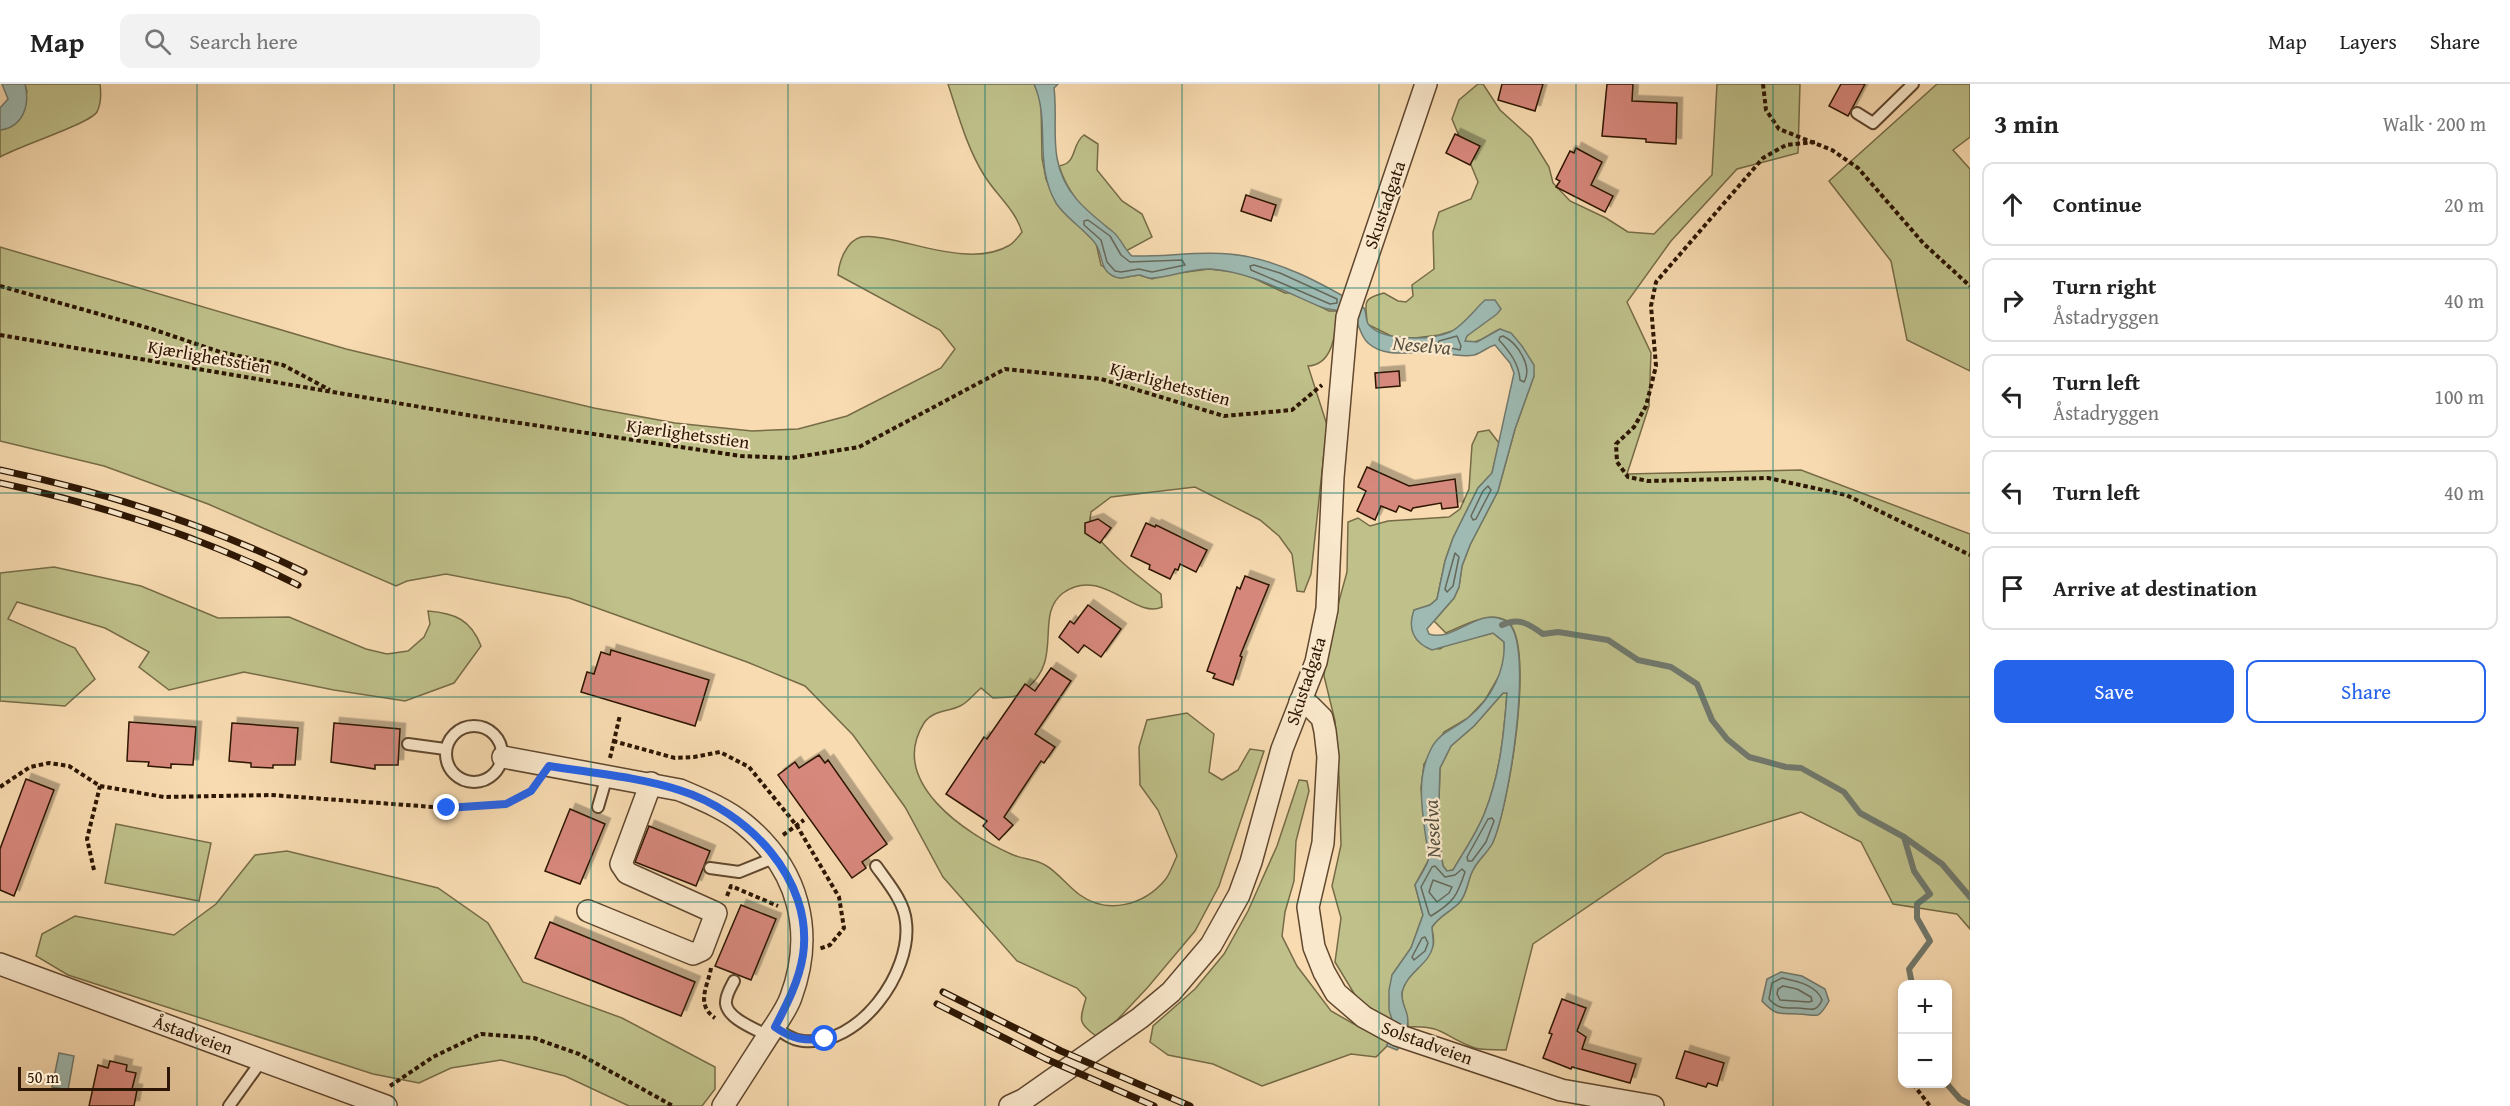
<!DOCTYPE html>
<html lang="en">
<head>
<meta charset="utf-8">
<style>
  :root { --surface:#fff; --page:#f2f2f2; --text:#222; --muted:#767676; --line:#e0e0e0; --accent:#2563eb }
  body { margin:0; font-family:"Gentium Book Plus",serif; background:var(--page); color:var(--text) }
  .controls { position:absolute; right:18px; bottom:18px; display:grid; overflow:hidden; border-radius:12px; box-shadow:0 3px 9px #0003 }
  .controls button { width:54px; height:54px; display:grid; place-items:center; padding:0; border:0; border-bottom:2px solid var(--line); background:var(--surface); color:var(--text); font:30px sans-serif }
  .scale { position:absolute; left:18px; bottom:15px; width:152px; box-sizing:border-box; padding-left:6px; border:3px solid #2d1603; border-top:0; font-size:16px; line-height:21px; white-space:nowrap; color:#2d1603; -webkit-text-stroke:4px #fae8cc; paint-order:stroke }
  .stop { position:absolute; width:18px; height:18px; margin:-14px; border:4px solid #2563eb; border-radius:50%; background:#fff }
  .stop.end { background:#2563eb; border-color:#fff; box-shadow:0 2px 6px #0008 }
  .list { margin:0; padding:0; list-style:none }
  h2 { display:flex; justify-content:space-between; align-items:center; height:78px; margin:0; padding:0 24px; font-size:26px }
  h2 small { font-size:20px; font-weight:400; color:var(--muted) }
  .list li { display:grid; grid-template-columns:39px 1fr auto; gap:18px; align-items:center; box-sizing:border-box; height:84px; margin:0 12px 12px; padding:0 12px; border:2px solid var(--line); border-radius:12px }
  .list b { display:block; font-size:22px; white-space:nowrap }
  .list p { margin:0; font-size:20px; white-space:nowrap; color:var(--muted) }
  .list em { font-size:20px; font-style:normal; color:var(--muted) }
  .actions { display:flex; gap:12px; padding:18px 24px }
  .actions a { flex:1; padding:14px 0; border:2px solid var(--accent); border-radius:12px; text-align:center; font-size:21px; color:var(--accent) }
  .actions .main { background:var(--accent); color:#fff }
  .icon { flex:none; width:33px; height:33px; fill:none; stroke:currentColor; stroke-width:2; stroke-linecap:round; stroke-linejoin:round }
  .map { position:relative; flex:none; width:1970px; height:1022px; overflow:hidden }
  header { display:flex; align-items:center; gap:36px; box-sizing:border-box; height:84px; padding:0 30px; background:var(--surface); border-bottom:2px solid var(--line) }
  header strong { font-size:28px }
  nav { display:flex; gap:33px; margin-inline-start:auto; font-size:21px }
  .search { width:420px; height:54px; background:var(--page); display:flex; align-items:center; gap:15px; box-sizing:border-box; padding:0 21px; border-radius:12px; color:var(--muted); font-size:22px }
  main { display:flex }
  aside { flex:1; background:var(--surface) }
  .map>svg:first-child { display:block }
  .green { fill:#bfc08a; stroke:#766b46; stroke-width:1.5 }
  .water { fill:#9ebab2; stroke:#71786c; stroke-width:1.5; fill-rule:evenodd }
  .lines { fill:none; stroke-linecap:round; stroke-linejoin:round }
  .shore { stroke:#66685a; stroke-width:1.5 }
  .stream { stroke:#71786c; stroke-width:6 }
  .building { fill:#d7887b; stroke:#2d1603; stroke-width:1.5; filter:url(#shadow) }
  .lane-casing { stroke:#60472e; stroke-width:14 }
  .street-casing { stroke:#60472e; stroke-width:24 }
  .path { stroke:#2d1603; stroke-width:4; stroke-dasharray:4.5 3; stroke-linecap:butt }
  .lane { stroke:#fae8cc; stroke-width:10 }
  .street { stroke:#fae8cc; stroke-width:21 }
  .rail-casing { stroke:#2d1603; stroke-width:7 }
  .rail { stroke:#fae8cc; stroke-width:4.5; stroke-dasharray:14; stroke-linecap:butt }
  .route { stroke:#2563eb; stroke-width:8 }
  .grid { fill:none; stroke:#0f766e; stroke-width:1.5; stroke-opacity:0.55 }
  .labels { text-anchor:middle; stroke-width:4.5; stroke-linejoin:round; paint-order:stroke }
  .street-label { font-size:18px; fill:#2d1603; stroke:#fae8cc }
  .water-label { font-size:20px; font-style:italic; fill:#554f40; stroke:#fae8cc }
</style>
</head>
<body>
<header>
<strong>Map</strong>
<div class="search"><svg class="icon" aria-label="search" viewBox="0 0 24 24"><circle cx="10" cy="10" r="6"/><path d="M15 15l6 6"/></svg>Search here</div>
<nav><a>Map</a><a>Layers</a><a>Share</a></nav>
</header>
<main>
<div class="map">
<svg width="1970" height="1022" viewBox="0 0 1970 1022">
  <defs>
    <filter id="shadow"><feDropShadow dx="5.5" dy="-5.5" stdDeviation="0" flood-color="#0004"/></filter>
  </defs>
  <rect width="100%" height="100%" fill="#f8dbb1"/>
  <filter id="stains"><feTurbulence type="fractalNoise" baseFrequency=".00333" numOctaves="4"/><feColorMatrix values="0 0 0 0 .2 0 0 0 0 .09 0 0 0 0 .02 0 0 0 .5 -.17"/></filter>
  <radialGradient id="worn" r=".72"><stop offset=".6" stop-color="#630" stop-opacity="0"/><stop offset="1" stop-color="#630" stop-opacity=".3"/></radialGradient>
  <g class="green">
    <path d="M25 0H100C101 8 101 20 97 28 89 40 19 62 0 73V46L5 45 27 8Z"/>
    <path d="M948 0H1034L1041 16 1042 74 1046 95 1057 120 1096 159 1101 181 1120 194 1139 191 1152 195 1164 191 1209 185 1243 189 1285 209H1294L1329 227H1339C1335 247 1334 281 1308 282L1327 341 1311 490 1304 508 1297 507 1292 470 1279 452 1260 436 1195 403 1111 413 1091 428 1089 443C1110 470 1134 489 1161 510L1162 523C1135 536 1102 481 1063 509 1034 531 1064 575 1027 604 1024 607 1020 611 1016 612 1010 614 1000 613 993 614L981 604C974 610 967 619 960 622 948 628 933 626 924 639 887 698 966 750 1011 770 1021 775 1035 775 1045 781 1058 788 1068 803 1080 811 1108 831 1144 821 1165 796 1170 790 1173 780 1177 772L1158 726 1140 701 1139 663 1147 636 1187 629 1214 650 1209 688 1222 696 1238 686 1250 665 1264 667 1219 802 1195 847 1148 903 1105 949 1096 952C1077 938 1080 936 1086 914L1077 904 1017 877 943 793 905 723 853 651 805 602 747 578 569 514 446 490 407 497 396 502 208 420 104 382 0 357V163L346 265 594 324 675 339 752 347 798 345 847 332 941 284 955 265 940 246 838 191C839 178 846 157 861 153 870 151 884 154 893 156 927 163 977 181 1010 161 1014 158 1019 152 1022 148 1015 125 996 111 984 91 967 64 958 30 948 0Z"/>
    <path d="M1478 0H1483L1500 26 1531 54 1549 83 1553 99 1570 117 1606 134 1628 148 1654 150 1712 91 1717 0H1800L1798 69 1737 85 1671 157 1627 218 1651 269 1649 322 1627 390 1801 386 1970 450V845L1957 830 1893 820 1861 758 1801 728 1665 770 1533 860 1506 966C1495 965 1481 967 1472 963 1443 952 1443 941 1408 943 1408 932 1401 917 1402 910 1404 891 1426 879 1433 862 1435 856 1432 849 1432 843 1439 832 1450 828 1459 819 1468 809 1467 797 1473 786 1478 776 1487 769 1492 760 1508 728 1537 558 1507 537 1489 526 1463 542 1446 549L1434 537 1454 514 1459 503 1462 482 1470 461 1498 407 1515 345 1534 292C1526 271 1521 253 1500 245 1488 250 1478 262 1464 257L1467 252 1452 247 1439 251 1415 254 1393 253 1367 240C1367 221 1359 215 1384 209L1398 217 1406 218 1413 212 1412 201 1434 185 1433 148 1439 128 1471 115 1478 98 1452 35 1459 16Z"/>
    <polygon points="1937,0 1970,0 1970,53 1953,66 1970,85 1970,287 1907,256 1891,177 1829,97"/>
    <path d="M1084 51 1098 60 1097 86 1122 117 1142 130 1152 153 1126 167C1115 147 1106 145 1090 130 1075 117 1065 100 1059 82 1078 79 1071 60 1084 51Z"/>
    <path d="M1489 346 1499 359 1492 389 1478 404 1453 454 1445 477 1437 515 1430 521 1414 526C1411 552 1413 561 1440 565L1446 561 1493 549 1504 558 1505 571 1500 590 1485 616 1468 634 1444 648 1424 680 1421 704 1429 775 1415 801 1423 831 1411 864 1392 891 1393 939 1358 916 1335 878 1341 834 1332 802 1341 761 1339 693 1335 637 1324 592 1327 561 1347 488 1348 438 1358 434 1370 442 1388 437 1449 433 1460 425 1469 405 1472 361 1478 348Z"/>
    <path d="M54 483 141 502 218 534 289 533 366 565 387 570 408 567 424 553 430 540 428 527C455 529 471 536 481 562L454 599 405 617 334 606 244 588 169 606 139 583 149 568 105 544 17 518 8 535 75 564 95 595 65 622 0 617V489Z"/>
    <path d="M1503 609H1507C1504 650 1500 690 1485 728 1477 749 1464 767 1453 786L1447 787 1443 782 1438 748 1440 684 1451 662 1474 642Z"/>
    <polygon points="1299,696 1307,697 1309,707 1296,757 1294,797 1285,828 1282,852 1297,882 1331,927 1361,944 1389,955 1387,962 1376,973 1351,970 1262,1002 1213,980 1168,971 1150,958 1153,942 1195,905 1224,870 1248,827 1277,762"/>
    <polygon points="116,740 211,759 199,817 105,799"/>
    <polygon points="287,767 438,804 488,839 523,898 622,934 715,983 715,1005 702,1022 629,1022 565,992 501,976 451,984 419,999 373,990 68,891 36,872 42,850 75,832 174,851 216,820 255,771"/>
  </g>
  <g class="water">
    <path d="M2 0H25C30 20 24 43 0 46V24L8 15Z"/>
    <path d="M1034 0H1058L1054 4C1057 27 1053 52 1057 74 1063 109 1087 127 1112 147 1121 154 1124 165 1132 172 1164 173 1197 167 1229 170 1277 174 1323 200 1364 224 1367 229 1365 237 1369 241 1384 258 1432 256 1450 248 1463 242 1475 225 1485 216H1495L1501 225 1497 230 1467 252 1465 257 1477 258 1500 245 1511 249 1522 262 1534 281V292L1515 345 1498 407 1470 461 1462 482 1459 503 1454 514 1427 545 1429 550C1454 559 1481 520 1507 538 1536 558 1508 729 1492 760 1487 769 1478 776 1473 786 1467 797 1468 809 1459 819 1450 828 1439 832 1432 843 1432 849 1434 856 1433 862 1430 880 1406 889 1402 908 1401 915 1404 921 1406 927 1411 940 1405 956 1397 966L1387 962 1393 939 1389 926V906L1392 891 1411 864 1423 831 1415 801C1419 794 1425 785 1428 777 1430 771 1427 761 1426 755 1422 725 1416 693 1431 665 1439 648 1455 645 1469 633 1491 615 1506 586 1504 558L1493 549 1432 566C1414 559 1407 545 1414 526L1430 521 1437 515 1445 477 1453 454 1478 404 1492 389 1514 289 1510 279 1495 261C1487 263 1482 269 1474 271 1459 274 1446 268 1432 268 1411 267 1386 275 1368 259 1361 253 1360 243 1355 235 1350 232 1344 228 1339 227 1333 225 1328 226 1321 223 1285 208 1251 188 1211 185 1191 184 1171 193 1153 194 1148 195 1144 192 1140 191 1130 191 1122 197 1113 192 1100 185 1103 173 1097 162 1090 149 1065 134 1056 119 1033 79 1051 38 1034 0ZM1503 609H1507C1504 650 1500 690 1485 728 1477 749 1464 767 1453 786L1447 787 1443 782 1438 748 1440 684 1451 662 1474 642Z"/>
    <path d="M1781 888 1802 892 1825 905 1829 917C1817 938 1817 930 1797 930 1779 929 1776 932 1762 917L1767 895Z"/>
    <polygon points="59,969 74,972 68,1006 52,1003"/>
  </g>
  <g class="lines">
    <g class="shore">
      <polygon points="1084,137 1088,136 1110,152 1121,171 1130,178 1182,176 1185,181 1152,188 1139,185 1121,188 1115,187 1107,178 1101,156 1084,141"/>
      <polygon points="1254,181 1280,189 1337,215 1337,219 1330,220 1251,186 1250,182"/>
      <polygon points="1457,252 1461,262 1460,266 1437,261 1439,257"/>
      <path d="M1503 252C1518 259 1533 283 1524 298L1520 296C1519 280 1510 268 1499 256L1500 253Z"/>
      <polygon points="1488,402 1491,406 1476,435 1473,436 1471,432 1483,407"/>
      <polygon points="1455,469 1459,473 1453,502 1447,508 1445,505"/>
      <polygon points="1492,734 1494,737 1486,758 1472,777 1468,777 1467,773 1488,735"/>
      <path d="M1435 782 1445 793 1455 791 1462 785 1465 788C1457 812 1454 818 1431 832L1429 830 1421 803 1432 783Z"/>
      <polygon points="1433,796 1452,803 1449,809 1437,818 1429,808"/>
      <polygon points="1425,853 1428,859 1425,867 1414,876 1412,873 1422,854"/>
      <path d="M1782 894C1796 897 1817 901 1822 916 1816 930 1809 924 1797 924 1784 924 1778 925 1769 915L1772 899Z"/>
      <polygon points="1783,902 1797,905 1811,913 1812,917 1809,918 1780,916 1777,910 1778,905"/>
    </g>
    <g class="stream">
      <path d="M1502 541C1519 533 1529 540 1543 550L1558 548 1608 556 1638 576 1671 583 1697 600 1712 636 1727 655 1749 673 1786 683 1801 684 1844 708 1860 729 1904 753 1942 780 1970 813"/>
      <polyline points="1904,753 1914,787 1930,810 1917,820 1917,834 1930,857 1909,885 1912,900"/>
      <polyline points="1947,1000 1960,1015 1970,1020"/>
    </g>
  </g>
  <g class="building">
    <polygon points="1502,0 1543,0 1535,27 1498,16"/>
    <polygon points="1607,0 1633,0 1632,17 1677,19 1676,60 1646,58 1646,55 1602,52"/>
    <polygon points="1841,0 1865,0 1848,32 1829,22"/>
    <polygon points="1455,50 1480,62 1470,81 1446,69"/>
    <polygon points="1576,64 1602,78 1591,101 1613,112 1605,128 1556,103 1560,97 1556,95 1570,67 1574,69"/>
    <polygon points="1246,111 1276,121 1271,137 1241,127"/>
    <polygon points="1399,287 1400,302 1376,304 1375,289"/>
    <polygon points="1367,383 1409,402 1455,395 1458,423 1442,425 1441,419 1413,424 1411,427 1399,422 1396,428 1381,422 1375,436 1357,427 1366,407 1358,403"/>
    <polygon points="1098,435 1111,444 1100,459 1085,449 1085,439"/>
    <polygon points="1146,439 1155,443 1156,441 1207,466 1196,488 1180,480 1178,486 1175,485 1170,495 1149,485 1150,481 1131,472"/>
    <polygon points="1245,492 1269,501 1240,572 1242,573 1233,601 1213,594 1215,590 1207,587 1237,503 1240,505"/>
    <polygon points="1088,521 1121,545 1101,573 1084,561 1078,569 1059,553 1070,537 1074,540"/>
    <polygon points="611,566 709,596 695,642 581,608 587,588 594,590 601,568 610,571"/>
    <polygon points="1051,584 1071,597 1035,650 1055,663 1044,679 1041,677 1004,733 1013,741 999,756 983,742 987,737 946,710 984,653 987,655 1025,600 1035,607"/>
    <polygon points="129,638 196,643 193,681 171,680 171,684 148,682 149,678 127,677"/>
    <polygon points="232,639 298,644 295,681 273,681 273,684 251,683 251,679 229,677"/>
    <polygon points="334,639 400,645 398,681 375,681 375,685 331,678"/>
    <polygon points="819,671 825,679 828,676 887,760 862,778 866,784 852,794 778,691 795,678 799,684"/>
    <polygon points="26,695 54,706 14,812 0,806 0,765"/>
    <polygon points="570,725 605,740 580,800 545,787"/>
    <polygon points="649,742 710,767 696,802 635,778"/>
    <polygon points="741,821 776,835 751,896 715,882"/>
    <polygon points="550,838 695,898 681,932 535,874"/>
    <polygon points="1562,915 1586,924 1577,947 1586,953 1582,965 1636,980 1630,999 1572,983 1571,985 1543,974 1552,950 1549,949"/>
    <polygon points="1685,967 1724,979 1717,1002 1708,999 1706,1003 1676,994"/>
    <polygon points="110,977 127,981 126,987 136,989 132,1005 137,1006 134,1022 89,1022 98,981 108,984"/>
  </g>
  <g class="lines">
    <g class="lane-casing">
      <g id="lane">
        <polyline points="1857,29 1873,39 1913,0"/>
        <circle cx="474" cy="670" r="28"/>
        <polyline points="408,660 445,665"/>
        <polyline points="598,723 607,692"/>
        <polyline points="710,784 739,788 776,773"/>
        <path d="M734 897C731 903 725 912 726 920 728 935 756 945 768 952"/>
        <path d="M775 943C783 949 792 956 803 957 859 963 912 889 906 838 904 817 888 799 876 782"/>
        <polyline points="229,1022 262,976"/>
      </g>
    </g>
    <g class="street-casing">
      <g id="street">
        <polyline points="1300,618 1310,622 1322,634 1325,647 1328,673 1323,759 1308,823 1314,863 1324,888 1336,909 1364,933 1397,951 1561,1006 1653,1022"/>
        <path d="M503 673 680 706C701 715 726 725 744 740 799 785 815 848 791 913 786 927 776 940 768 952 753 975 738 999 723 1022"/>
        <polyline points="588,827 693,870 702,866 716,829 627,789 621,780 651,699"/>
        <polyline points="0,880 386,1022"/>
        <polyline points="1010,1022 1023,1016 1140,934 1171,908 1211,861 1239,811 1251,778 1282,665 1316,578 1327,525 1333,393 1347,233 1426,0"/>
      </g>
    </g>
    <g class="path">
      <polyline points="1763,0 1766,26 1779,45 1832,66 1858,84 1924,160 1970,202"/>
      <polyline points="1815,58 1786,61 1763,74 1656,198 1651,222 1656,282 1646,322 1634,343 1616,360 1617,378 1628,393 1648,397 1768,394 1846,411 1970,471"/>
      <polyline points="0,202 152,245 220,268 283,281 330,306"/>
      <polyline points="0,251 473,332 741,372 791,374 859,363 1005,285 1101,295 1224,332 1292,326 1322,301"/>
      <polyline points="613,657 675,674 694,673 720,668 749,683 797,742 839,813 844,844 830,861 819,865"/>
      <polyline points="610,674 620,631"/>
      <path d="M0 703 30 683 49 679 69 682 100 702 164 713 271 711 447 724C477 723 518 726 537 699"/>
      <polyline points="783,751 804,736"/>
      <polyline points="94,786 87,755 100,702"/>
      <polyline points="727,812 731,802 778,822"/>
      <path d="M711 884C708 902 695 920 715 934"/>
      <polyline points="1913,1000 1930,1022"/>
      <polyline points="390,1002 433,973 481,950 534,954 579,970 673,1022"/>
    </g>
    <use href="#lane" class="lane"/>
    <use href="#street" class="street"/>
    <g class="rail-casing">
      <g id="rail">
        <path d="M0 386C104 408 208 441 304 488"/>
        <path d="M0 399C102 421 205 454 298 501"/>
        <polyline points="943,908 1061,967 1190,1022"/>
        <polyline points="937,920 1046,975 1154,1022"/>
      </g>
    </g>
    <use href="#rail" class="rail"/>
  </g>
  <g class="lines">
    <path class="route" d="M447 724 506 720 531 707 549 682C592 689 638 693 679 706 747 727 814 795 803 871 799 897 787 920 775 943 792 955 804 957 825 955"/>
  </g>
  <path class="grid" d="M197 0V1022M394 0V1022M591 0V1022M788 0V1022M985 0V1022M1182 0V1022M1379 0V1022M1576 0V1022M1773 0V1022M0 204H1970M0 409H1970M0 613H1970M0 818H1970"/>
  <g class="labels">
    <g class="street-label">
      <text transform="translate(1385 121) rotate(-71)" y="6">Skustadgata</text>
      <text transform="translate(209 273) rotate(10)" y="6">Kjærlighetsstien</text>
      <text transform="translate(1170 300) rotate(15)" y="6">Kjærlighetsstien</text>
      <text transform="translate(688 350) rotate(8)" y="6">Kjærlighetsstien</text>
      <text transform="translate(1306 597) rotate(-72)" y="6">Skustadgata</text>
      <text transform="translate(193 951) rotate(20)" y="6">Åstadveien</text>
      <text transform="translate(1427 959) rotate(20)" y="6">Solstadveien</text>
    </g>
    <g class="water-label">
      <text transform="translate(1422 261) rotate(5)" y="7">Neselva</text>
      <text transform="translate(1432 745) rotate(-93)" y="7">Neselva</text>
    </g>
  </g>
  <rect width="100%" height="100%" filter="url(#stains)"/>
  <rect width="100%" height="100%" fill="url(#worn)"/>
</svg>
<div class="controls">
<button>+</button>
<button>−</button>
</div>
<div class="scale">50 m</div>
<div class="stop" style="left:825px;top:955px"></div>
<div class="stop end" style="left:447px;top:724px"></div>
</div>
<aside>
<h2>3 min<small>Walk · 200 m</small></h2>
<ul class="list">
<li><svg class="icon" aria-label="ahead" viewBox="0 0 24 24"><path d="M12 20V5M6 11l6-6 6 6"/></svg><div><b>Continue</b></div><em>20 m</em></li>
<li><svg class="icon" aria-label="right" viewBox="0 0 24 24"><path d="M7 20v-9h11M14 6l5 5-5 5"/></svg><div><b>Turn right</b><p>Åstadryggen</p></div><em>40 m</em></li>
<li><svg class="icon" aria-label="left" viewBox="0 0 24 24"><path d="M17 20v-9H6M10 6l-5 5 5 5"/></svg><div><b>Turn left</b><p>Åstadryggen</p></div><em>100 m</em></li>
<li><svg class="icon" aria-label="left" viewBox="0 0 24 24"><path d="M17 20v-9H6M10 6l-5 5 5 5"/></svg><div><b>Turn left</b></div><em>40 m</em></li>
<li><svg class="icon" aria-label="arrive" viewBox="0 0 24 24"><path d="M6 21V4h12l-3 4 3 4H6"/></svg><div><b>Arrive at destination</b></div></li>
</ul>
<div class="actions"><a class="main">Save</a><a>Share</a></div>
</aside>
</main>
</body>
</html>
